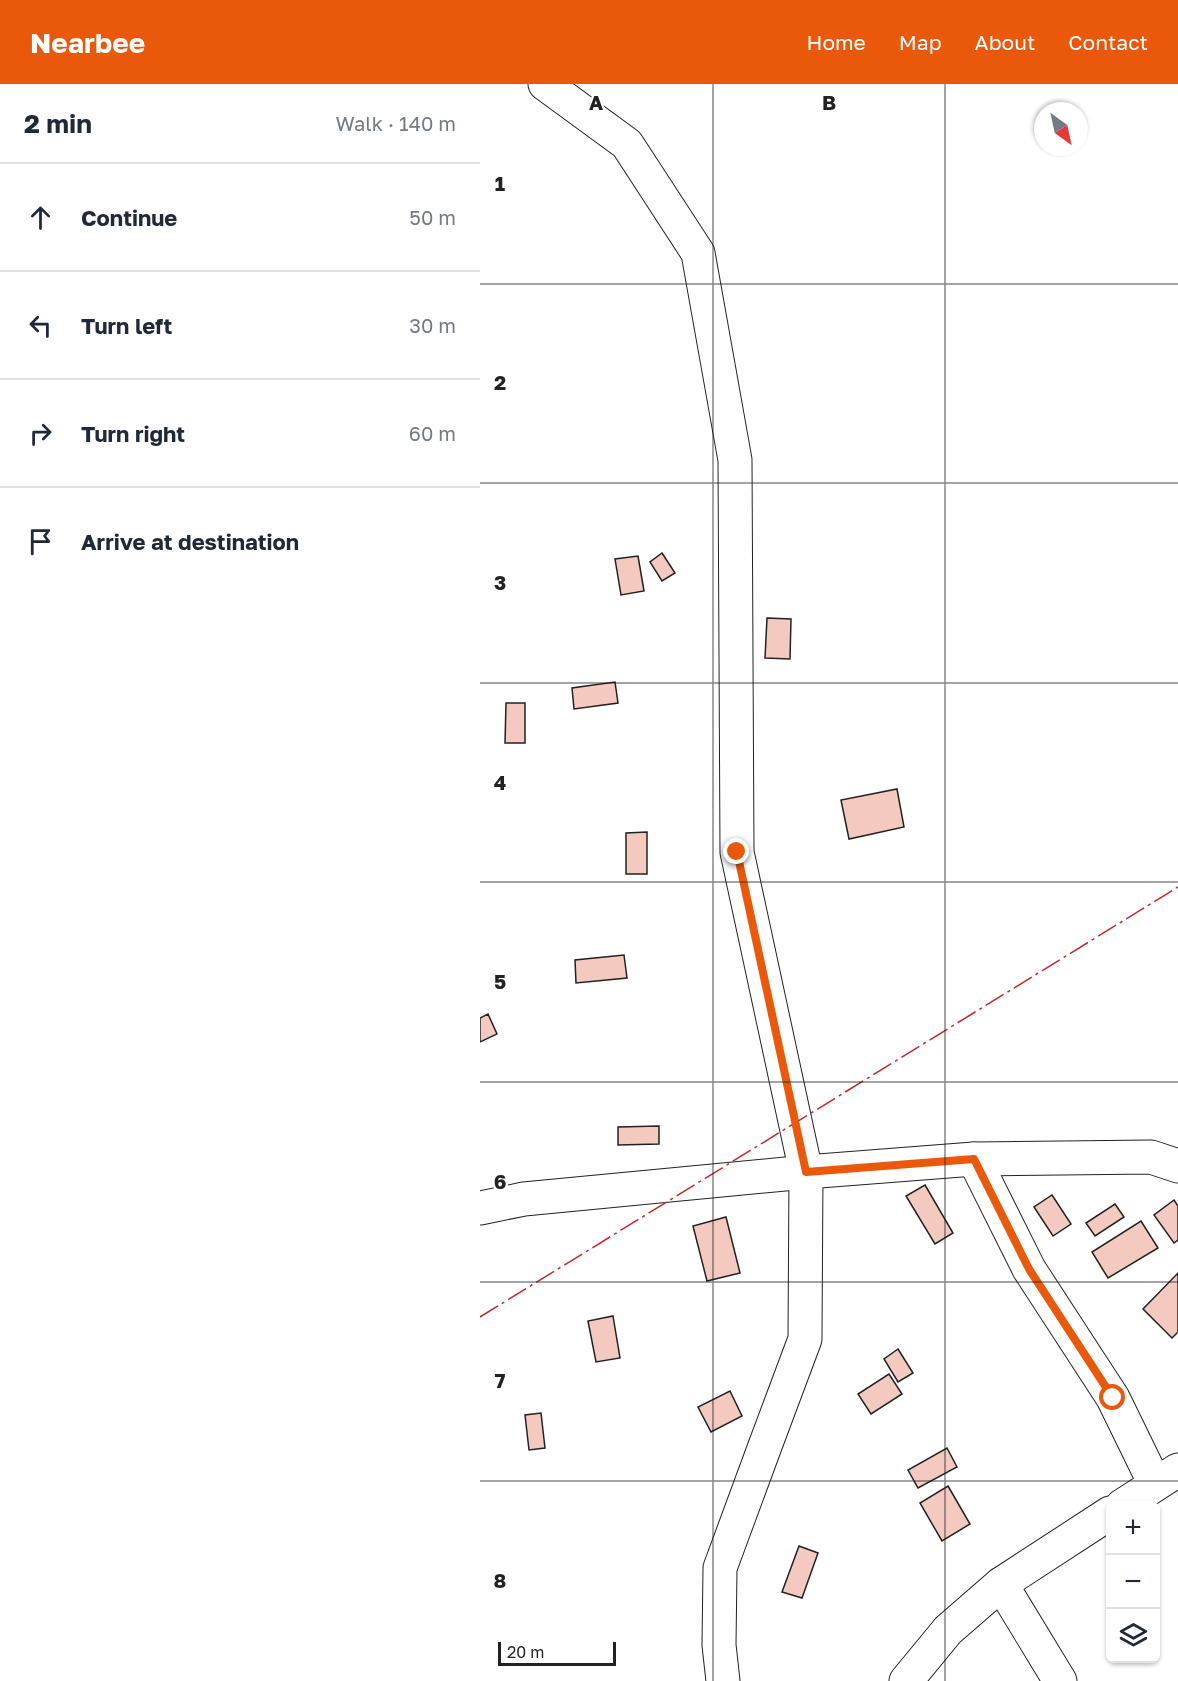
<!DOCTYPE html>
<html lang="en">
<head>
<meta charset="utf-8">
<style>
  :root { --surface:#fff; --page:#f2f2f3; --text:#1f2937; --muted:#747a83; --line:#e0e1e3; --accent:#ea580c }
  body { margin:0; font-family:"Golos Text",sans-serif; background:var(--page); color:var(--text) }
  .controls { position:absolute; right:18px; bottom:18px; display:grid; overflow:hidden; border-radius:9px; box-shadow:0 2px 4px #0004 }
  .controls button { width:54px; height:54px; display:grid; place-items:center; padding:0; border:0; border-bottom:2px solid var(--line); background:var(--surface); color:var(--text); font:30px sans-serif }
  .compass { position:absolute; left:554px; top:18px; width:54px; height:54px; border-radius:50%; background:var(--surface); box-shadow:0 2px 4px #0004; rotate:147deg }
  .scale { position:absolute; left:18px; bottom:15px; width:118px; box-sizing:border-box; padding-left:6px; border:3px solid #222; border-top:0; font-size:16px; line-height:21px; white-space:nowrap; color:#222; -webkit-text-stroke:4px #fff; paint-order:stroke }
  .stop { position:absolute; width:18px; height:18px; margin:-14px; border:4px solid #ea580c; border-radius:50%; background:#fff }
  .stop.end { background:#ea580c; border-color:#fff; box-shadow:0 2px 6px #0008 }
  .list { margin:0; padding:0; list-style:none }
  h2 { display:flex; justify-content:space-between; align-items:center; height:78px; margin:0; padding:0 24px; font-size:26px }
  h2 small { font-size:20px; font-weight:400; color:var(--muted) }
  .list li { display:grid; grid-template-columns:39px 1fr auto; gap:18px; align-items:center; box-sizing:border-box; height:108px; padding:0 24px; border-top:2px solid var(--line) }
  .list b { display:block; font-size:22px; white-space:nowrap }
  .list em { font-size:20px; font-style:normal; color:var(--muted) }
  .icon { flex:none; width:33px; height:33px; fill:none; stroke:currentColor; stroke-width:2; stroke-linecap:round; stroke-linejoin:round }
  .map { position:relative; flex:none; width:698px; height:1597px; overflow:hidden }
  header { display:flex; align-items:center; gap:36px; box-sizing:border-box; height:84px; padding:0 30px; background:var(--accent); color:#fff }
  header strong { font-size:28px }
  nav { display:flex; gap:33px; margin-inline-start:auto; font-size:21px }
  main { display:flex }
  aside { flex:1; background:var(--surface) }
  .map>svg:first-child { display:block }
  .building { fill:#f3c9c0; stroke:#222; stroke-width:1.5 }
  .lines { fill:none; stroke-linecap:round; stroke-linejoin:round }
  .street-casing { stroke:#222; stroke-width:35 }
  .street { stroke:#fff; stroke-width:33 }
  .power { stroke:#c62828; stroke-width:1.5; stroke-dasharray:21 4.5 3 4.5; stroke-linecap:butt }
  .route { stroke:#ea580c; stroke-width:8 }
  .grid { fill:none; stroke:#222; stroke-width:1.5; stroke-opacity:0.55 }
  .grid-label { font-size:20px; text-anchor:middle; font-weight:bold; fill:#222; stroke:#fff; stroke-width:4.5; stroke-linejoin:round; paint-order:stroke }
</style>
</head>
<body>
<header>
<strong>Nearbee</strong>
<nav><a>Home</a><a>Map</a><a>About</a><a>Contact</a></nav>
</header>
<main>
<aside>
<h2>2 min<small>Walk · 140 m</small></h2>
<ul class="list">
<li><svg class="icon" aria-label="ahead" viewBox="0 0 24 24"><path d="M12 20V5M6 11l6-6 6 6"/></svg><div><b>Continue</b></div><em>50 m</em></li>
<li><svg class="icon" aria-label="left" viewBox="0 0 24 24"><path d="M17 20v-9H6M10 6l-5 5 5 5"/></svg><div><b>Turn left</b></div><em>30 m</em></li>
<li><svg class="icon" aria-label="right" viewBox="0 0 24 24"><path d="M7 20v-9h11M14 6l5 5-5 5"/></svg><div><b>Turn right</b></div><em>60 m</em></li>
<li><svg class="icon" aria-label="arrive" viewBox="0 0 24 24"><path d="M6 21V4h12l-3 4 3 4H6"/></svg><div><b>Arrive at destination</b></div></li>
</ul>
</aside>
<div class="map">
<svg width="698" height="1597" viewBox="0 0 698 1597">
  <rect width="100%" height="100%" fill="#fff"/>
  <g class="building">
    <polygon points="182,469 195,489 182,497 170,478"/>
    <polygon points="158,472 164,507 141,511 135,475"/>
    <polygon points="287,534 311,535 310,575 285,574"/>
    <polygon points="135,598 138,619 94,625 92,604"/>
    <polygon points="26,619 45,619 45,659 25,659"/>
    <polygon points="417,705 424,743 369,755 361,716"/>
    <polygon points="167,748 167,790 146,790 146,749"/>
    <polygon points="144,871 147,894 96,899 95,876"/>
    <polygon points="8,930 17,950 0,958 0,934"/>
    <polygon points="179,1042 179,1060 138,1061 138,1043"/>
    <polygon points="445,1101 473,1149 455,1160 426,1112"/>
    <polygon points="572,1111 591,1140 573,1152 554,1123"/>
    <polygon points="694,1116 698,1122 698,1156 694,1159 674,1131"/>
    <polygon points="635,1120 644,1133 615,1152 606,1139"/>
    <polygon points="246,1133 260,1189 227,1197 213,1142"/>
    <polygon points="661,1137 678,1164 628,1194 612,1168"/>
    <polygon points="698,1189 698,1248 692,1254 663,1225"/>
    <polygon points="133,1232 140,1274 116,1278 108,1237"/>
    <polygon points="418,1265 433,1289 418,1298 404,1275"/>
    <polygon points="409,1290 422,1310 391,1330 378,1310"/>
    <polygon points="250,1307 262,1332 231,1348 218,1323"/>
    <polygon points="61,1329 65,1364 49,1366 45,1331"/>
    <polygon points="467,1364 477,1383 438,1404 428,1386"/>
    <polygon points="468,1402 490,1440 462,1457 440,1419"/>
    <polygon points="319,1462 338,1469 322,1514 302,1508"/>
  </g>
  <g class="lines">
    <g class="street-casing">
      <g id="street">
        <polyline points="65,0 147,60 218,169 255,376 257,768 326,1088 325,1255 285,1362 240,1484 239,1561 243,1597"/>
        <polyline points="494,1075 549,1185 633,1314 675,1400"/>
        <polyline points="0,1124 44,1115 326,1088 494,1075 671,1073 698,1082"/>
        <polyline points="642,1422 698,1386"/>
        <polyline points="521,1500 580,1597"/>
        <polyline points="426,1597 468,1546 521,1500 630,1429"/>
      </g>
    </g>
    <use href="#street" class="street"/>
    <polyline class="power" points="0,1233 698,803"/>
  </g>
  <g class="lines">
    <polyline class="route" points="257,768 326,1088 494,1075 549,1185 633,1314"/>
  </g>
  <path class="grid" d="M233 0V1597M465 0V1597M0 200H698M0 399H698M0 599H698M0 798H698M0 998H698M0 1198H698M0 1397H698"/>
  <g class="grid-label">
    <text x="116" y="26">A</text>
    <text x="349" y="26">B</text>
    <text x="20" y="107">1</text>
    <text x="20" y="306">2</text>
    <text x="20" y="506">3</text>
    <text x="20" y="706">4</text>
    <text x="20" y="905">5</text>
    <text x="20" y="1105">6</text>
    <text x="20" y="1304">7</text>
    <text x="20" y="1504">8</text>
  </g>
</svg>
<div class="controls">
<button>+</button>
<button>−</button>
<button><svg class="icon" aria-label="layers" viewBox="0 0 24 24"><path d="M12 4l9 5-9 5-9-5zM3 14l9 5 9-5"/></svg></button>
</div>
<svg class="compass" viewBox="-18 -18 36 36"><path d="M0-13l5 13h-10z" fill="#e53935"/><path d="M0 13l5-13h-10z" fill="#747a83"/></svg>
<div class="scale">20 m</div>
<div class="stop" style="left:633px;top:1314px"></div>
<div class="stop end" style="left:257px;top:768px"></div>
</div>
</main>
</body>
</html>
